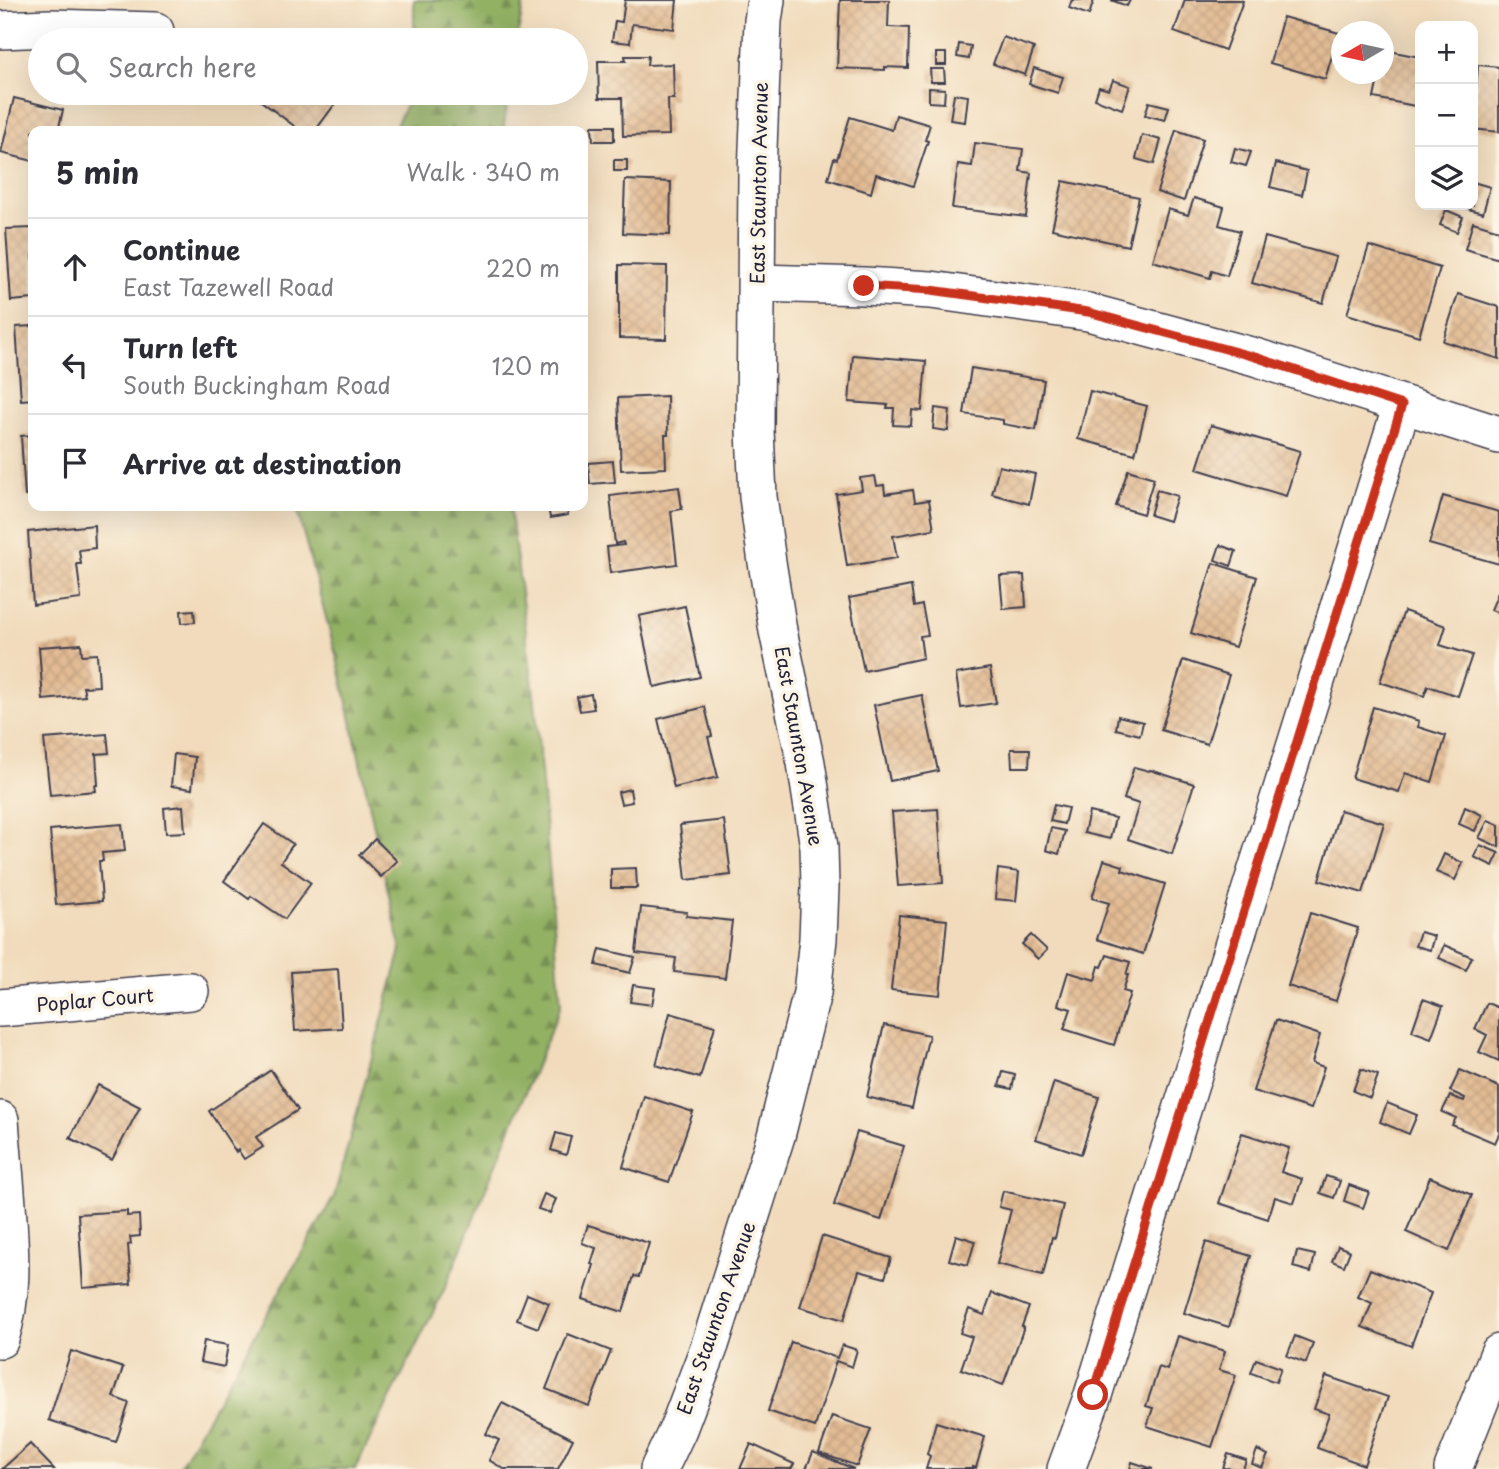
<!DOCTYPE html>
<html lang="en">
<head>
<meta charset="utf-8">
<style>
  :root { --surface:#fff; --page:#f7f7f7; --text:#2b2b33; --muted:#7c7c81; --line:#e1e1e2 }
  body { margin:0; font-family:"Playpen Sans",sans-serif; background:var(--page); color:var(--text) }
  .controls { position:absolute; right:21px; top:21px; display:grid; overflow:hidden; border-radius:14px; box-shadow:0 7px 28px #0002 }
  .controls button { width:63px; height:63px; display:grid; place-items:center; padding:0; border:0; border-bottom:2px solid var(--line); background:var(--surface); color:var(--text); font:35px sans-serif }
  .compass { position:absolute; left:1331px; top:21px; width:63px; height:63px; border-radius:50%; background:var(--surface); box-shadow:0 7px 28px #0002; rotate:261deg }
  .stop { position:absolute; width:21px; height:21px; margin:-16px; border:5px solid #c8321e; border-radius:50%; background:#fff }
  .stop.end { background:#c8321e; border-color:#fff; box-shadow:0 2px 7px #0008 }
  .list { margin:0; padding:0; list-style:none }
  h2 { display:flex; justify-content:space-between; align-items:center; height:91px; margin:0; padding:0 28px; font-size:30px }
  h2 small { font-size:23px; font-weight:400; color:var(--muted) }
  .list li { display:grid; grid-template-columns:46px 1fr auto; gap:21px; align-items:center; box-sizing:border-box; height:98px; padding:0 28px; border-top:2px solid var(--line) }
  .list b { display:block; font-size:26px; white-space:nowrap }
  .list p { margin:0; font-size:23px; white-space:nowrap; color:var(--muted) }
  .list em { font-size:23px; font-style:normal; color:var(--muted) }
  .icon { flex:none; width:38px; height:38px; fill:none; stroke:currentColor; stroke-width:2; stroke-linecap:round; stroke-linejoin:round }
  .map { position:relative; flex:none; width:1499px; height:1469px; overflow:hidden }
  .search { position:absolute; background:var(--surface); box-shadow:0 7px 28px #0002; left:28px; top:28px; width:560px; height:77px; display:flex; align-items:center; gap:18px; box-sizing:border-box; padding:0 24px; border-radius:38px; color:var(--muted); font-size:26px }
  .panel { position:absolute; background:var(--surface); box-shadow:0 7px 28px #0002; left:28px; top:126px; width:560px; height:385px; border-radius:14px }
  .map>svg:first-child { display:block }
  .forest { fill:url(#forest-firs); stroke:#5a6a4f; stroke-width:2 }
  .building { fill:url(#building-cross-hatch) }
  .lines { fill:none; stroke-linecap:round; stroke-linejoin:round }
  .street-casing { stroke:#413e4e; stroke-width:40 }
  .street { stroke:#fff; stroke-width:37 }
  .route { stroke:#c8321e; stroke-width:9 }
  .labels { text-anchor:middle; stroke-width:7; stroke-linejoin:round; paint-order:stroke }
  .street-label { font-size:19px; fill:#22223b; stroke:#fcf5e5 }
</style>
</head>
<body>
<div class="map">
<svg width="1499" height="1469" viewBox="0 0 1499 1469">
  <defs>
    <pattern id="forest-firs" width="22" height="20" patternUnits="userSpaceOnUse" patternTransform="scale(1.75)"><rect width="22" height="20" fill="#92b163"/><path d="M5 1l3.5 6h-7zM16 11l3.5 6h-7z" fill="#779053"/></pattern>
    <pattern id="building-cross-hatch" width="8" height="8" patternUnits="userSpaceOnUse" patternTransform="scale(1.75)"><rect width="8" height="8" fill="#e2bb93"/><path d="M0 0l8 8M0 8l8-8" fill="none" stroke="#c2a080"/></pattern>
  </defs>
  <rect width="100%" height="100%" fill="#fcf5e5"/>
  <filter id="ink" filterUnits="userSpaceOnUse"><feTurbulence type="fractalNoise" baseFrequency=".0143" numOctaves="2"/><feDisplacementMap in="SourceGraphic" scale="14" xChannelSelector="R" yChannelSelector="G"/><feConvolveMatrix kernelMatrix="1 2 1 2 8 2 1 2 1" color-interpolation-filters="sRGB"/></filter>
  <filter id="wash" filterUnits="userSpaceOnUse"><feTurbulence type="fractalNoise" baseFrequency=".00686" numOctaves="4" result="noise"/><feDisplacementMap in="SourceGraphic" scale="28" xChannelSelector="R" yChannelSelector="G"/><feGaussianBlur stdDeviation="1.57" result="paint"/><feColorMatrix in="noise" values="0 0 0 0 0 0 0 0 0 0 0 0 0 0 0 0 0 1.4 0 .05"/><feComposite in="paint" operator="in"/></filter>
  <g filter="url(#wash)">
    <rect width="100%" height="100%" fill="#f1dbbc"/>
    <g class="forest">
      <polygon points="414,0 524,0 517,40 414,40"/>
      <polygon points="412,93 509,93 503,131 393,131"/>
      <polygon points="296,506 510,506 535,702 561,1005 446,1286 355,1469 178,1469 334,1197 401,950 339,666"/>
    </g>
    <g id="blocks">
      <g class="building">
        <polygon points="625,0 677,0 674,29 632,24 630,43 612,41 615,21 622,22"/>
        <polygon points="840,0 889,0 888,27 909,28 908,68 885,67 885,70 837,68"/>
        <polygon points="1072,0 1094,0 1089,15 1069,8"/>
        <polygon points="1111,0 1130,0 1127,6"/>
        <polygon points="1185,0 1240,0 1243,1 1225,50 1174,32"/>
        <polygon points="1283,17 1339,33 1325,79 1270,63"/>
        <polygon points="1003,37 1034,48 1025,75 993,64"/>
        <polygon points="959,44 971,46 969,59 957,57"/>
        <polygon points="1384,50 1420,57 1420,107 1374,98 1379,74 1384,74"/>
        <rect x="936" y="53" width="10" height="12"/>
        <polygon points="625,56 648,56 647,65 673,64 674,99 668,99 669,135 623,136 622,98 599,98 598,61 626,61"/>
        <polygon points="1478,65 1499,67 1499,132 1473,129"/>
        <polygon points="1034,68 1063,77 1058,93 1029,84"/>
        <polygon points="930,69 944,69 945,82 931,82"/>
        <polygon points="1113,80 1130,86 1122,109 1095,99 1099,87 1109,90"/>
        <polygon points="929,88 945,89 944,103 929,102"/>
        <polygon points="267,93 343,93 315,131 301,131 261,101"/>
        <polygon points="954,94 968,96 965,122 950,120"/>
        <polygon points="14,98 63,110 58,131 33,131 33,161 1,153"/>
        <polygon points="1149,102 1169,107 1165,120 1145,115"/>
        <polygon points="896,115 930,125 925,140 928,141 913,186 876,174 871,193 828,179 834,158 837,159 850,117 892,130"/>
        <polygon points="592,126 614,126 614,141 593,141"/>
        <polygon points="1176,130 1203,139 1184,201 1157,192"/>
        <polygon points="1142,135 1161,140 1154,164 1136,159"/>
        <polygon points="975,143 1023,149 1020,171 1031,173 1026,217 952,208 958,164 972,166"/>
        <polygon points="1235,148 1251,152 1246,166 1231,162"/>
        <rect x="614" y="160" width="13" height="11"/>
        <polygon points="1276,163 1307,171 1302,195 1270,187"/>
        <polygon points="625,180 671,182 670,235 623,233"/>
        <polygon points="1063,181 1139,197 1128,246 1052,229"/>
        <polygon points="1473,182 1490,187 1483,213 1457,206 1473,205"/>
        <polygon points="1194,198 1224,207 1219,225 1240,231 1227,276 1212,271 1210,278 1153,261 1168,209 1188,215"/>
        <polygon points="1446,210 1463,217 1457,232 1440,225"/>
        <polygon points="1473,222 1499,230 1499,259 1465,249"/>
        <polygon points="33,228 33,299 11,301 6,229"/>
        <polygon points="1265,237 1336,257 1323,303 1252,283"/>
        <polygon points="1369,246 1440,268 1419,336 1347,314"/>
        <polygon points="619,265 667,266 666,339 619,338"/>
        <polygon points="1458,294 1499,307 1499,359 1443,341"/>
        <polygon points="33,326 33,399 21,400 16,327"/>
        <polygon points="853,355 926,361 922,411 912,410 911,426 893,425 894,408 887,408 888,405 849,402"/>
        <polygon points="971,368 1044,380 1036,430 1003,424 1003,420 964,414"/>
        <polygon points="1090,391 1147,406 1135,454 1078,439"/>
        <polygon points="667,396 668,435 665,435 666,468 621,470 618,398"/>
        <polygon points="935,408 950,410 948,431 933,429"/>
        <polygon points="1211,425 1300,451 1286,496 1197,469"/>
        <polygon points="33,435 33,496 25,496 21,436"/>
        <polygon points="613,461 615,482 590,484 588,463"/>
        <polygon points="999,466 1035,474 1029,504 992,494"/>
        <polygon points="1128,470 1154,478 1143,514 1116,506"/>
        <polygon points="875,476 877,486 884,485 885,494 913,490 915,502 929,500 934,529 893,536 897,558 847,566 836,494 862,490 860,478"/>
        <polygon points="679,487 682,509 671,511 677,564 610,573 607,547 624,545 623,542 615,544 610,496"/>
        <polygon points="1157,490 1177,496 1169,521 1150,515"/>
        <polygon points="1443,496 1499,512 1499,564 1429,544"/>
        <polygon points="548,506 567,506 568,515 550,518"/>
        <polygon points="94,525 95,548 79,550 81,564 77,564 81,599 33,605 28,532"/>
        <polygon points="1220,545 1236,551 1231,566 1215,560"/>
        <polygon points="1213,563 1257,577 1235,647 1191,633"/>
        <polygon points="1024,575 1026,607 1003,609 1000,576"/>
        <polygon points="911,586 914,607 922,605 928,635 920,636 923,658 864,671 849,598"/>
        <polygon points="1499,590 1499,613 1491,610"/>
        <polygon points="685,606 700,677 654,687 639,616"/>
        <polygon points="194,610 195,622 182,623 181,611"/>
        <polygon points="1404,611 1446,626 1440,645 1472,655 1458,696 1428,686 1424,696 1380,682"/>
        <polygon points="81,644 82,655 97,654 99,686 83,687 85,696 43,700 39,647"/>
        <polygon points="1183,660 1229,675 1207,744 1161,730"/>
        <polygon points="990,668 996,703 961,708 956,674"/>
        <polygon points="591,694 594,709 580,711 577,697"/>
        <polygon points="922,695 938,771 890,781 874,705"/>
        <polygon points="705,707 712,736 708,737 718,777 674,788 658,719"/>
        <polygon points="1373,707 1419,721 1418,727 1446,736 1432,782 1405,773 1399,792 1352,778"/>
        <polygon points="1118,716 1143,722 1140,735 1116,729"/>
        <polygon points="107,734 109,753 96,754 98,785 95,785 96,791 50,795 44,739"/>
        <polygon points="1011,749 1030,749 1029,767 1012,767"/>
        <polygon points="174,754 195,757 192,789 171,786"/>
        <polygon points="1134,767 1149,771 1150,770 1194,784 1172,854 1128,839 1139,804 1124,799"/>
        <polygon points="630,789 632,802 621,804 618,792"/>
        <polygon points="1054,805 1068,808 1064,824 1050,821"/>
        <polygon points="183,806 185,832 166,833 164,808"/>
        <polygon points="1465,807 1482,815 1475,831 1459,824"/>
        <polygon points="938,809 943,883 898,886 892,812"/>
        <polygon points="1340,810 1384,823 1363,893 1319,880"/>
        <polygon points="1089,812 1115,818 1110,839 1084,833"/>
        <polygon points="724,820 731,875 686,880 680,825"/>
        <polygon points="1488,820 1499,825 1499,847 1479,838"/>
        <polygon points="122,824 125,851 102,853 103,861 99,861 102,901 56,905 50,830"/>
        <polygon points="264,824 293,844 281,862 311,883 285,919 251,896 249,899 224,881"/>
        <polygon points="1051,828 1065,831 1059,854 1046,850"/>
        <polygon points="375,839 397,861 381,877 359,855"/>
        <polygon points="1480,845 1499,853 1493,866 1474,857"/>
        <polygon points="1444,854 1463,863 1455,880 1436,872"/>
        <polygon points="1104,860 1123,866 1122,870 1165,884 1143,954 1097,939 1109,903 1092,898"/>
        <polygon points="636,868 637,888 611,888 611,869"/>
        <polygon points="998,869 1019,872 1016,901 995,899"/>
        <polygon points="641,907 687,912 686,916 732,921 725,978 674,972 676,958 636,953"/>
        <polygon points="1310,913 1358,928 1336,1001 1288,986"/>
        <polygon points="899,915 947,920 940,995 891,990"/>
        <polygon points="1420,932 1434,936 1430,950 1415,946"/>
        <polygon points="1031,935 1047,950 1038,959 1022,944"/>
        <polygon points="1444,945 1472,957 1466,970 1439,958"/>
        <polygon points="600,949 635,957 630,973 596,965"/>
        <polygon points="1107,955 1130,962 1126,975 1128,975 1123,991 1130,993 1114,1045 1064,1029 1071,1009 1058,1005 1068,972 1095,980 1099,966 1102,967"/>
        <polygon points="338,969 342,1028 295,1031 291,972"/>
        <polygon points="633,985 655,988 652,1005 630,1002"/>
        <polygon points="1423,999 1443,1006 1431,1038 1412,1031"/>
        <polygon points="1487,1003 1499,1008 1499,1061 1479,1052 1487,1035 1475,1029"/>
        <polygon points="670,1013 715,1026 700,1078 656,1065"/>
        <polygon points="1276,1020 1320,1035 1312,1063 1324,1067 1311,1109 1253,1091"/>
        <polygon points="884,1025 929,1035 912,1108 867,1097"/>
        <polygon points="1361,1069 1378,1075 1370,1098 1353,1091"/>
        <polygon points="271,1070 298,1110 256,1137 263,1147 244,1159 238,1150 236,1152 209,1111"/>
        <polygon points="1460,1070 1499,1087 1499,1134 1495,1143 1452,1125 1456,1118 1442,1112 1450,1096 1464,1101 1465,1098 1450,1091"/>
        <polygon points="1003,1072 1015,1075 1012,1089 999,1086"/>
        <polygon points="1054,1082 1099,1097 1081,1154 1036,1139"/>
        <polygon points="98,1085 140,1107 112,1160 70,1138"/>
        <polygon points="644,1096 693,1112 669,1182 623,1167"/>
        <polygon points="1387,1103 1417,1115 1409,1134 1380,1122"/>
        <polygon points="857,1132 904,1146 881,1220 834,1205"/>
        <polygon points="556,1133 571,1137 566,1155 551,1150"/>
        <polygon points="1242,1133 1289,1148 1281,1172 1302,1179 1294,1203 1275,1197 1268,1219 1219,1203"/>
        <polygon points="1326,1176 1340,1181 1334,1198 1320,1193"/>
        <polygon points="1430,1177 1472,1195 1449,1251 1406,1232"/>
        <polygon points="1349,1185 1369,1192 1363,1208 1344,1201"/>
        <polygon points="1003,1191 1063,1205 1055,1238 1052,1237 1043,1275 997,1264 1011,1210 999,1207"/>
        <polygon points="544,1194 556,1199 550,1213 538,1209"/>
        <polygon points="127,1211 127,1216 139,1215 140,1236 130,1237 131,1244 128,1245 131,1284 83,1288 78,1214"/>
        <polygon points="588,1225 649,1243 639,1277 634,1276 623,1312 583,1299 594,1265 591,1264 596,1248 582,1243"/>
        <polygon points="956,1235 975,1241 968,1265 949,1260"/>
        <polygon points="822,1236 891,1258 885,1278 859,1271 844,1320 800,1307"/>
        <polygon points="1206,1242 1251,1256 1229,1327 1184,1313"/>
        <polygon points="1338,1246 1350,1251 1344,1266 1332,1261"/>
        <polygon points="1297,1251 1315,1255 1311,1272 1293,1267"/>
        <polygon points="1370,1269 1431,1293 1411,1346 1362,1327 1372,1303 1358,1297"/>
        <polygon points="992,1293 1029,1307 1022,1326 1024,1327 1003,1385 961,1369 972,1337 960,1333 969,1309 984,1315"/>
        <polygon points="527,1294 549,1303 538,1328 517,1320"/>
        <polygon points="568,1334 611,1351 589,1406 546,1389"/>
        <polygon points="1178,1336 1225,1351 1219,1370 1236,1375 1212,1447 1147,1426 1153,1408 1146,1406 1159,1367 1167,1370"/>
        <polygon points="1295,1336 1313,1343 1306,1363 1287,1356"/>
        <polygon points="204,1341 228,1345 224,1367 200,1362"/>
        <polygon points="791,1342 837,1358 842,1345 857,1350 852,1367 836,1361 815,1427 768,1411"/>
        <polygon points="71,1351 123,1368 113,1397 129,1403 116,1442 49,1420"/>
        <polygon points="1256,1359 1281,1368 1276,1382 1251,1373"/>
        <polygon points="1326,1376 1388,1397 1364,1465 1317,1448 1329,1414 1314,1409"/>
        <polygon points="502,1403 573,1439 558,1469 504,1469 489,1460 499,1440 486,1434"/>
        <polygon points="832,1416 871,1429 857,1466 819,1453"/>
        <polygon points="936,1422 985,1437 976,1468 973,1467 973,1469 926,1469 930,1456 927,1454"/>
        <polygon points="30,1444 54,1469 2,1469"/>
        <polygon points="751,1444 794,1464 791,1469 740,1469"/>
        <polygon points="1257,1450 1268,1455 1262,1468 1252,1464"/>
        <polygon points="813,1452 854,1469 806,1469"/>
        <polygon points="1228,1454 1246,1460 1243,1469 1223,1468"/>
        <polygon points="1132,1462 1153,1469 1130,1469"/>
      </g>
    </g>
  </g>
  <g filter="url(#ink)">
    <use href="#blocks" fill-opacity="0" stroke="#413e4e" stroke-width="2"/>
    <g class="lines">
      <g class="street-casing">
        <g id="street">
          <polyline points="0,30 50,28 155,31"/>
          <polyline points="757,283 864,286 931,290 1088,312 1255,357 1499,435"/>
          <polyline points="0,1008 190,991"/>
          <path d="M0 1120C2 1148 5 1177 7 1205 10 1251 14 1295 0 1339"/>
          <polyline points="659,1469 678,1429 710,1345 776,1136 812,993 818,939 820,887 819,847 806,763 778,631 767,562 758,497 755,430 757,174 763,21 766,0"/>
          <polyline points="1066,1469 1093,1395 1402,405"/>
          <polyline points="1453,1469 1499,1353"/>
        </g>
      </g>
      <use href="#street" class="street"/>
    </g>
  </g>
  <g class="lines" filter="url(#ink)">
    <polyline class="route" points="864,286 931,290 1088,312 1255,357 1402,405 1093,1395"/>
  </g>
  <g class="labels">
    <g class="street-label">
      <text transform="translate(759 183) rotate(-89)" y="7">East Staunton Avenue</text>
      <text transform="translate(799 746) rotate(80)" y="7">East Staunton Avenue</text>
      <text transform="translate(95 1000) rotate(-5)" y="7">Poplar Court</text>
      <text transform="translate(716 1318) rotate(-71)" y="7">East Staunton Avenue</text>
    </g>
  </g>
</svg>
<div class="controls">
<button>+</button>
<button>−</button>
<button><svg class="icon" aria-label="layers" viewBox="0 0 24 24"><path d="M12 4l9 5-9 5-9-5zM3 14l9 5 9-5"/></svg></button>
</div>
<svg class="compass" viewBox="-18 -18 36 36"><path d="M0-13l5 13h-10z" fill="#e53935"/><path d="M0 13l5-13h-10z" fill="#7c7c81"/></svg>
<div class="stop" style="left:1093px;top:1395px"></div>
<div class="stop end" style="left:864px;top:286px"></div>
<div class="search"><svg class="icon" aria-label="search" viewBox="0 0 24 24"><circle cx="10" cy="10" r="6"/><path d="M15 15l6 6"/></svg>Search here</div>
<section class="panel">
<h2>5 min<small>Walk · 340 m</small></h2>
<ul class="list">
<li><svg class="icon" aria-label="ahead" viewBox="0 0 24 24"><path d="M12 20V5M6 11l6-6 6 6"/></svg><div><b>Continue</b><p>East Tazewell Road</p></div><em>220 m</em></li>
<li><svg class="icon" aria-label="left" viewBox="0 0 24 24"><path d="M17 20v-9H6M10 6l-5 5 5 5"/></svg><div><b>Turn left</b><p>South Buckingham Road</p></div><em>120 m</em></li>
<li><svg class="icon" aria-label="arrive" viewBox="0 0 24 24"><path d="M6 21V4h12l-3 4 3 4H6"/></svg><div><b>Arrive at destination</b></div></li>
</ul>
</section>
</div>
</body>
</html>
